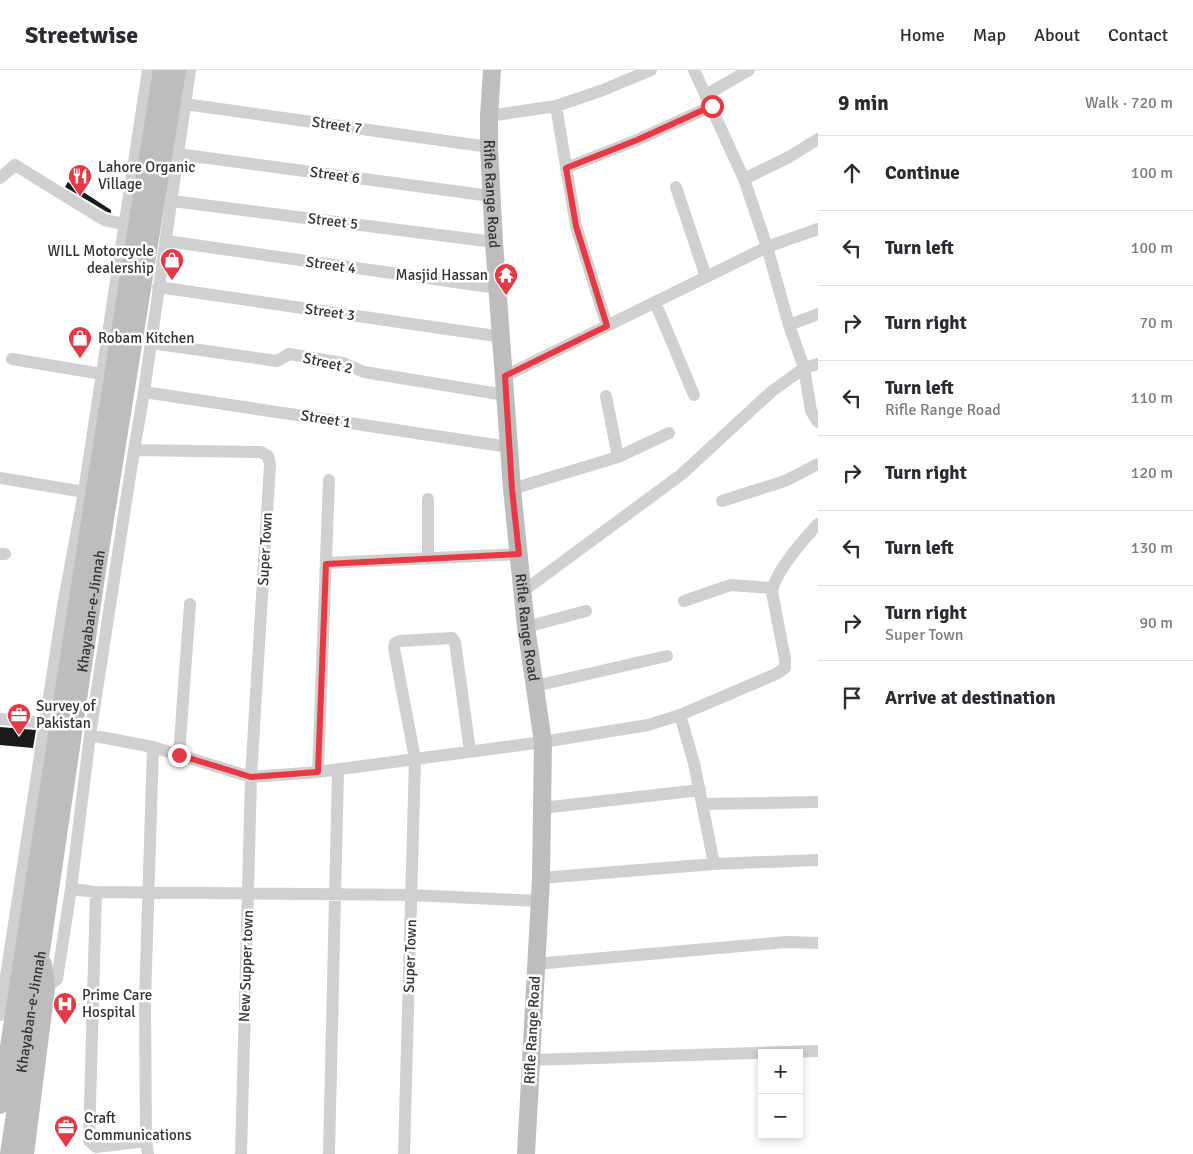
<!DOCTYPE html>
<meta charset="utf-8">
<style>
:root{--surface:#fff;--page:#f2f2f3;--text:#2b2b33;--muted:#7c7c81;--line:#e1e1e2}
body{margin:0;font-family:Signika,sans-serif;background:var(--page);color:var(--text)}
.controls{position:absolute;right:15px;bottom:15px;display:grid;overflow:hidden;border-radius:0px;box-shadow:0 2px 8px #0003}
.controls button{width:45px;height:45px;display:grid;place-items:center;padding:0;border:0;border-bottom:1px solid var(--line);background:var(--surface);color:var(--text);font:25px sans-serif}
.stop{position:absolute;width:15px;height:15px;margin:-11px;border:4px solid #e63946;border-radius:50%;background:#fff}
.stop.end{background:#e63946;border-color:#fff;box-shadow:0 1px 5px #0008}
.list{margin:0;padding:0;list-style:none}
h2{display:flex;justify-content:space-between;align-items:center;height:65px;margin:0;padding:0 20px;font-size:21px}
h2 small{font-size:16px;font-weight:400;color:var(--muted)}
.list li{display:grid;grid-template-columns:32px 1fr auto;gap:15px;align-items:center;box-sizing:border-box;height:75px;padding:0 20px;border-top:1px solid var(--line)}
.list b{display:block;font-size:19px;white-space:nowrap}
.list p{margin:0;font-size:16px;white-space:nowrap;color:var(--muted)}
.list em{font-size:16px;font-style:normal;color:var(--muted)}
.icon{flex:none;width:28px;height:28px;fill:none;stroke:currentColor;stroke-width:2;stroke-linecap:round;stroke-linejoin:round}
.map{position:relative;flex:none;width:818px;height:1084px;overflow:hidden}
header{display:flex;align-items:center;gap:30px;box-sizing:border-box;height:70px;padding:0 25px;background:var(--surface);border-bottom:1px solid var(--line)}
header strong{font-size:24px}
nav{display:flex;gap:28px;margin-inline-start:auto;font-size:18px}
main{display:flex}
aside{flex:1;background:var(--surface)}
.map>svg:first-child{display:block}
</style>
<header>
<strong>Streetwise</strong>
<nav><a>Home</a><a>Map</a><a>About</a><a>Contact</a></nav>
</header>
<main>
<div class="map">
<svg width="818" height="1084" viewBox="0 0 818 1084">
<rect width="100%" height="100%" fill="#fff"/>
<path fill="#1a1a1a" d="M68,112l43,28v3l-4,-1 -42,-25z
M0,657l36,3 -3,18 -33,-3z"/>
<g fill="none" stroke-linecap="round" stroke-linejoin="round">
<path stroke="#d0d0d0" stroke-width="12" d="M694,0l50,109 23,68 22,78 15,43 7,43 7,11
M706,25l43,-25
M185,34l304,43
M556,36l20,120 31,100
M489,46l67,-10 47,-16 48,-20
M178,84l313,42
M566,98l71,-28 75,-34
M0,108l15,-13 89,55 20,4
M744,109l45,-22 29,-18
M676,117l30,90
M172,131l322,41
M166,171l331,47
M158,217l344,50
M655,232l39,93
M789,255l29,-11
M151,273l126,18 12,-7 54,9 21,9 141,23
M12,289l90,15
M505,306l262,-129 51,-18
M144,322l365,55
M606,326l12,61
M134,380l127,2 7,4 2,8 -19,313 -10,377
M0,408l84,14
M512,419l106,-32 51,-24
M722,431l63,-20 33,-17
M0,484h5
M428,489v-60
M326,493l193,-9
M522,522l160,-118 89,-82 33,-24 14,-4
M684,531l47,-16 41,3
M526,557l60,-16
M535,616l132,-30
M680,645l14,48 20,101
M0,649l45,4
M90,665l63,12 98,30 67,-5 225,-30 105,-17 32,-10 96,-41 9,-6v-9l-13,-67c3,-20 32,-53 46,-68
M179,685l11,-151
M318,702l11,-292
M702,734l116,-2
M542,738l158,-18
M541,808l173,-14 104,-4
M71,819l25,3 315,3 127,6
M96,822l-7,249 7,6 50,-6
M535,894l251,-22 32,1
M46,918l11,-9 14,-90 19,-154 44,-285 10,-58 46,-322
M0,945l63,-409 21,-114 64,-422
M530,990l288,-9
M148,1084l-2,-13 -1,-141 8,-253
M329,1084l9,-384
M404,1084l11,-395 -21,-111 1,-5 5,-2 52,-3 3,4 15,109"/>
<g stroke="#bdbdbd" stroke-width="18">
<path id="s1" d="M492,0l-3,46v31l5,95 18,247 14,138 17,115 -2,136 -15,276"/>
<path d="M0,1035l95,-616 67,-419"/>
<path id="s2" d="M9,1084l24,-159 8,-44 57,-388 79,-493"/>
<path d="M25,1084l21,-166 -3,-24"/>
</g>
</g>
<g fill="none" stroke-linecap="round" stroke-linejoin="round">
<path stroke="#e63946" stroke-width="6" d="M179,685l72,22 67,-5 8,-208 193,-10 -7,-65 -7,-113 102,-50 -31,-100 -10,-58 71,-28 75,-34"/>
</g>
<defs>
<g id="restaurant-pin" transform="scale(1.25)"><path d="M0 17L-7.5 6A9.5 9.5 0 1 1 7.5 6Z" fill="#e63946" stroke="#fff"/><path d="M-5-6h1v4h1v-4h1v4h1v-4h1v5L-1.5 .5V6h-2V.5L-5-1ZM5-6V6H3V1.5H1.5Q1.5-4 5-6Z" fill="#fff"/></g>
<g id="shop-pin" transform="scale(1.25)"><path d="M0 17L-7.5 6A9.5 9.5 0 1 1 7.5 6Z" fill="#e63946" stroke="#fff"/><path d="M-5-2.5h2.3a2.7 3.5 0 0 1 5.4 0H5L5.5 6h-11ZM-1.5-2.5h3a1.5 2.3 0 0 0-3 0Z" fill="#fff"/></g>
<g id="temple-pin" transform="scale(1.25)"><path d="M0 17L-7.5 6A9.5 9.5 0 1 1 7.5 6Z" fill="#e63946" stroke="#fff"/><path d="M0-6L5-2H3V0L6.5 2.5H4V6H1.5V3h-3V6H-4V2.5H-6.5L-3 0V-2H-5Z" fill="#fff"/></g>
<g id="office-pin" transform="scale(1.25)"><path d="M0 17L-7.5 6A9.5 9.5 0 1 1 7.5 6Z" fill="#e63946" stroke="#fff"/><path d="M-6-3h4V-5.5h4V-3h4V5H-6ZM-1-4.5V-3h2v-1.5ZM-6 0V1H6V0Z" fill="#fff"/></g>
<g id="hospital-pin" transform="scale(1.25)"><path d="M0 17L-7.5 6A9.5 9.5 0 1 1 7.5 6Z" fill="#e63946" stroke="#fff"/><path d="M-5-5h3v3.5h4V-5h3V5h-3V1.5h-4V5h-3Z" fill="#fff"/></g>
</defs>
<g fill-rule="evenodd">
<use href="#restaurant-pin" x="80" y="106"/>
<use href="#shop-pin" x="172" y="190"/>
<use href="#temple-pin" x="506" y="205"/>
<use href="#shop-pin" x="80" y="268"/>
<use href="#office-pin" x="19" y="645"/>
<use href="#hospital-pin" x="65" y="934"/>
<use href="#office-pin" x="66" y="1057"/>
</g>
<g text-anchor="middle" dominant-baseline="central" stroke-width="5" stroke-linejoin="round" paint-order="stroke">
<g font-size="15" fill="#333" stroke="#fff">
<text transform="translate(337 55) rotate(8)">Street 7</text>
<text transform="translate(335 105) rotate(8)">Street 6</text>
<text stroke="none"><textPath href="#s1" startOffset="124">Rifle Range Road</textPath></text>
<text transform="translate(333 151) rotate(7)">Street 5</text>
<text transform="translate(331 195) rotate(8)">Street 4</text>
<text transform="translate(330 242) rotate(8)">Street 3</text>
<text transform="translate(328 293) rotate(13)">Street 2</text>
<text transform="translate(326 349) rotate(9)">Street 1</text>
<text transform="translate(265 479) rotate(-87)">Super Town</text>
<text stroke="none"><textPath href="#s2" startOffset="549">Khayaban-e-Jinnah</textPath></text>
<text stroke="none"><textPath href="#s1" startOffset="559">Rifle Range Road</textPath></text>
<text transform="translate(410 886) rotate(-88)">Super Town</text>
<text transform="translate(246 896) rotate(-88)">New Supper town</text>
<text stroke="none"><textPath href="#s2" startOffset="144">Khayaban-e-Jinnah</textPath></text>
<text transform="translate(532 960) rotate(-87)">Rifle Range Road</text>
</g>
<g font-size="15" fill="#333" stroke="#fff" text-anchor="start">
<text x="98" y="97">Lahore Organic<tspan x="98" dy="17">Village</tspan></text>
<text x="154" y="181" text-anchor="end">WILL Motorcycle<tspan x="154" dy="17">dealership</tspan></text>
<text x="488" y="205" text-anchor="end">Masjid Hassan</text>
<text x="98" y="268">Robam Kitchen</text>
<text x="36" y="636">Survey of<tspan x="36" dy="17">Pakistan</tspan></text>
<text x="82" y="925">Prime Care<tspan x="82" dy="17">Hospital</tspan></text>
<text x="84" y="1048">Craft<tspan x="84" dy="17">Communications</tspan></text>
</g>
</g>
</svg>
<div class="controls">
<button>+</button>
<button>−</button>
</div>
<div class="stop" style="left:712px;top:36px"></div>
<div class="stop end" style="left:179px;top:685px"></div>
</div>
<aside>
<h2>9 min<small>Walk · 720 m</small></h2>
<ul class="list">
<li><svg class="icon" aria-label="ahead" viewBox="0 0 24 24"><path d="M12 20V5M6 11l6-6 6 6"/></svg><div><b>Continue</b></div><em>100 m</em></li>
<li><svg class="icon" aria-label="left" viewBox="0 0 24 24"><path d="M17 20v-9H6M10 6l-5 5 5 5"/></svg><div><b>Turn left</b></div><em>100 m</em></li>
<li><svg class="icon" aria-label="right" viewBox="0 0 24 24"><path d="M7 20v-9h11M14 6l5 5-5 5"/></svg><div><b>Turn right</b></div><em>70 m</em></li>
<li><svg class="icon" aria-label="left" viewBox="0 0 24 24"><path d="M17 20v-9H6M10 6l-5 5 5 5"/></svg><div><b>Turn left</b><p>Rifle Range Road</p></div><em>110 m</em></li>
<li><svg class="icon" aria-label="right" viewBox="0 0 24 24"><path d="M7 20v-9h11M14 6l5 5-5 5"/></svg><div><b>Turn right</b></div><em>120 m</em></li>
<li><svg class="icon" aria-label="left" viewBox="0 0 24 24"><path d="M17 20v-9H6M10 6l-5 5 5 5"/></svg><div><b>Turn left</b></div><em>130 m</em></li>
<li><svg class="icon" aria-label="right" viewBox="0 0 24 24"><path d="M7 20v-9h11M14 6l5 5-5 5"/></svg><div><b>Turn right</b><p>Super Town</p></div><em>90 m</em></li>
<li><svg class="icon" aria-label="arrive" viewBox="0 0 24 24"><path d="M6 21V4h12l-3 4 3 4H6"/></svg><div><b>Arrive at destination</b></div></li>
</ul>
</aside>
</main>
